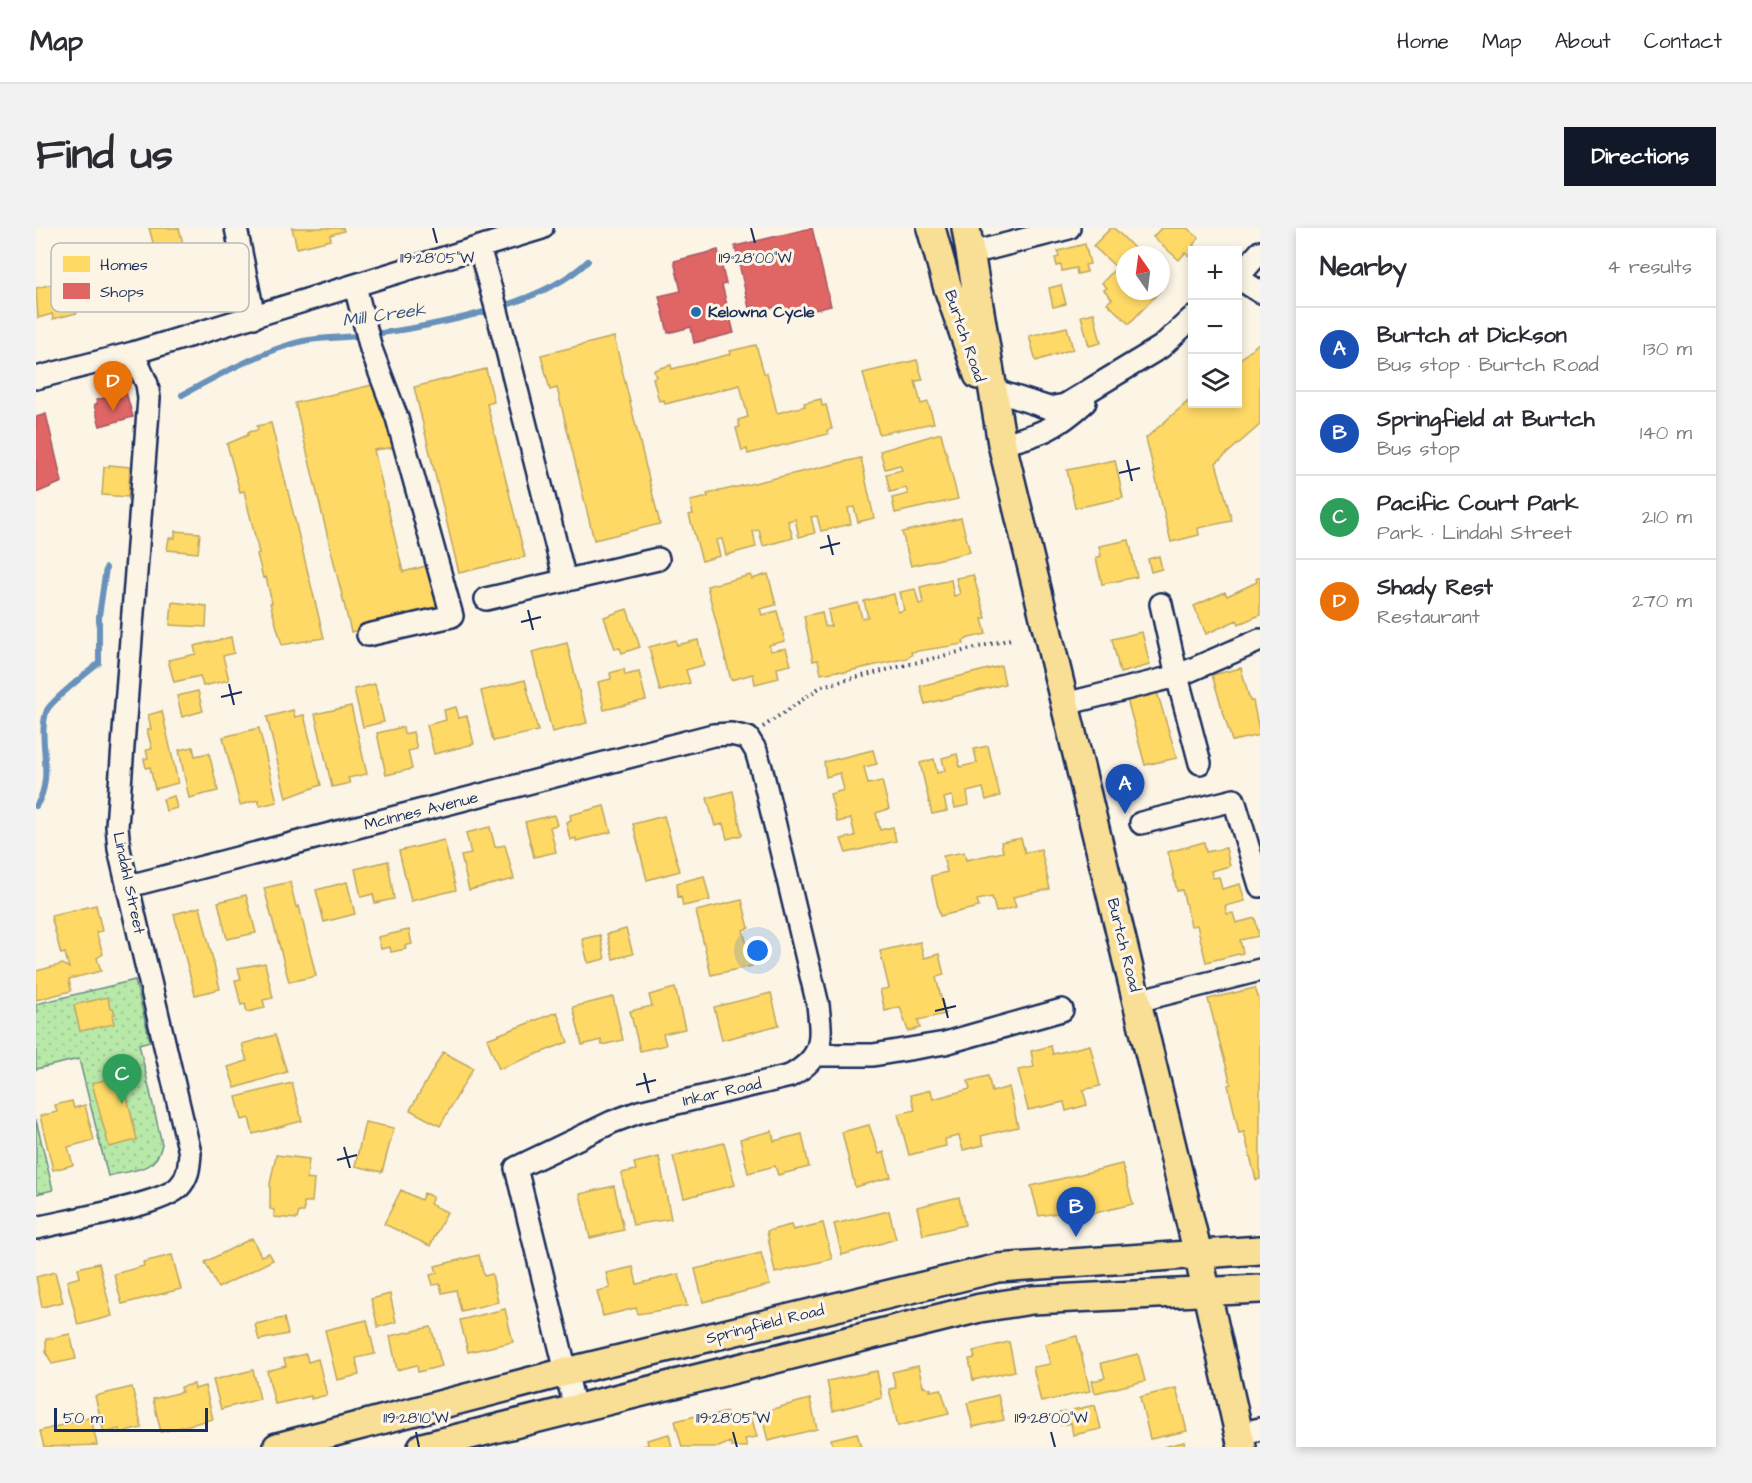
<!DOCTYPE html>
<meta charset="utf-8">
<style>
:root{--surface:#fff;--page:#f2f2f3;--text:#2b2b33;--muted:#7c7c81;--line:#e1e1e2;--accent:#111827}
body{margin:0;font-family:"Architects Daughter",sans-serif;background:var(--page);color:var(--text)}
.controls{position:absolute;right:18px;top:18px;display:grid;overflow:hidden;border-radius:0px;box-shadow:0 3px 9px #0003}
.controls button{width:54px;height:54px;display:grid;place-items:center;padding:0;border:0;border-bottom:2px solid var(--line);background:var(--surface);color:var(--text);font:30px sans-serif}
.compass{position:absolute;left:1080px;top:18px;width:54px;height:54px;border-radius:50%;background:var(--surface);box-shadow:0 3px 9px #0003;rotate:346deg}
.scale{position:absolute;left:18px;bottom:15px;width:154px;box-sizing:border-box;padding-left:6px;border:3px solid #1b2f5e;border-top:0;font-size:16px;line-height:21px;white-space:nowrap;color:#1b2f5e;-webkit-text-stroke:4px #fcf5e5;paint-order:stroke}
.you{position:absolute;left:722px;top:723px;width:21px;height:21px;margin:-15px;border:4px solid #fff;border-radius:50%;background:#1a73e8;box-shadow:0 0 0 9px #1a73e833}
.badge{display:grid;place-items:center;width:39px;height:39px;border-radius:50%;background:var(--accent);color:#fff;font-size:20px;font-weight:700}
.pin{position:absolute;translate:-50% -50px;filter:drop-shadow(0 2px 3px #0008)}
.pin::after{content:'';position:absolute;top:32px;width:21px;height:18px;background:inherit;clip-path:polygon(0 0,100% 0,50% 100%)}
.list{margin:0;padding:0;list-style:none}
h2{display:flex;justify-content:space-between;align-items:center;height:78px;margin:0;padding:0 24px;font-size:26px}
h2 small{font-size:20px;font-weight:400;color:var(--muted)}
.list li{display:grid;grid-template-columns:39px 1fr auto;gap:18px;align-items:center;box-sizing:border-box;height:84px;padding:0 24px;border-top:2px solid var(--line)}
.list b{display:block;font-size:22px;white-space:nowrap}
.list p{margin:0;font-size:20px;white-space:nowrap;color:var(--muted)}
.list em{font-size:20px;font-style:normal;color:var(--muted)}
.icon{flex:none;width:33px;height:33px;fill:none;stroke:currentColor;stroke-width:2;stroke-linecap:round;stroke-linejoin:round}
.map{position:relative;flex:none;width:1224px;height:1219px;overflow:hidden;border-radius:0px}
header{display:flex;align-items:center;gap:36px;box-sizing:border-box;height:84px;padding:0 30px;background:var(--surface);border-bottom:2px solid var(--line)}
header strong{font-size:28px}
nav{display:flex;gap:33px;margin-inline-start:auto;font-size:21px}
.intro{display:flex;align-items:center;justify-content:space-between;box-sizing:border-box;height:144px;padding:0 36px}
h1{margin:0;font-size:42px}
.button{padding:15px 27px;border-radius:0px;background:var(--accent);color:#fff;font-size:21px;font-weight:700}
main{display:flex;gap:36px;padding:0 36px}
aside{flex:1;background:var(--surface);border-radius:0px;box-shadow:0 3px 9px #0003}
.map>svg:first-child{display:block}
</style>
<header>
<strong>Map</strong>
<nav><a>Home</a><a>Map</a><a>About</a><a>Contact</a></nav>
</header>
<div class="intro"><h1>Find us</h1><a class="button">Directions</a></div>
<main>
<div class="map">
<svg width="1224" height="1219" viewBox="0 0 1224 1219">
<defs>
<pattern id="grass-dots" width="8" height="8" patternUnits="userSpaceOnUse" patternTransform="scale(1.5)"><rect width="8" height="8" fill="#b8e9a9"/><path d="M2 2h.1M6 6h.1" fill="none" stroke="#9ec894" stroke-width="1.8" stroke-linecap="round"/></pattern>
</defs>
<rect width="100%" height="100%" fill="#fcf5e5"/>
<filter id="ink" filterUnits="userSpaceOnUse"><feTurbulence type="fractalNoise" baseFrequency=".0167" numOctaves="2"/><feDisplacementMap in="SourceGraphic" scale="12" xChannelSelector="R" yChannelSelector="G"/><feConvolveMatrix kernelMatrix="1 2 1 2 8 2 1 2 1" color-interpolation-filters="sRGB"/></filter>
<g filter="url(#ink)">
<path fill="url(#grass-dots)" stroke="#6a8c84" stroke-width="1.5" d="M99,752l15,61 -11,3 23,100c-5,28 -30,26 -54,32l-29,-117 -43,10v-65z
M0,892l17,70 -17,4z"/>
<path fill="#ffd966" stroke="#bba664" stroke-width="1.5" d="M113,0h30l13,51 -25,6 -9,-39h-4z
M256,0h51l1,3 -14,4 1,5 -34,8z
M1075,0h3l21,21 -6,6h-4v5l-8,8 -24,-22z
M1125,0h26l12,10 -6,7 4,3 -7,9 -5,-4 -6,7 -26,-23z
M1049,16l5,20 -5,1 2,7 -10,2 -1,-6 -14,3 -1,-6 -4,1 -2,-8 4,-1 -1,-6z
M1079,41l7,7 3,-3v18h35l-31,33 -22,-21 5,-4 -8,-9 3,-2 -5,-5z
M34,52l7,33 -24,6 -1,-5 -14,4 -2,-30z
M1025,57l5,19 -13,3 -4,-19z
M1058,85l7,30 -12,3 -8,-30z
M1031,99l6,22 -37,12 -7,-25z
M578,109l46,187 -66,16 -37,-152 -7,2 -9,-35z
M1224,114v83l-44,38 16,58 -34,7 1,7 -28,7 -25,-104 46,-40v6h46v-43z
M720,117l8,28h3l10,40 28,-7 -1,-3 17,-4 1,7 4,-1 6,24 -5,1 1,4 -80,20 -1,-5 -5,2 -6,-23 4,-1 -2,-7 10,-3 -8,-32 -75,19 -1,-4 -5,1 -6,-23 3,-1 -2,-7 17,-5 1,4 59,-15 -1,-3z
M881,132l6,20 -8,1 6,23 7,-2 6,21 -55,11 -16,-61z
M450,141l8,33 -7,2 38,153 -66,16 -45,-186z
M345,155l16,64 -23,3 29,122 23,-6 13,45 -88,21 -56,-229z
M235,195l53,215 -42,7 -12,-42h2l-6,-26 -3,1 -6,-24 2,-1 -15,-62 -4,1 -13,-48 21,-9v-3l10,-2 -1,-4z
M905,205l17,66 -63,14 -3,-15 16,-4 -2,-6 -16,4 -4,-18 16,-4 -2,-5 -15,4 -5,-18z
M825,230l13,60 -16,4 -4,-15 -6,1 3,16 -30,7 -4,-15 -6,1 4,16 -16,4 -4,-18 -7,2 5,17 -30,8 -4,-16 -6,1 3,16 -30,8 -4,-16 -6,1 4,16 -18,5 -13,-46 4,-1 -3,-13 18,-4 -1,-3z
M1079,232l8,38 -48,10 -8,-38z
M73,237l21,2 -2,30 -26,-2 2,-28h5z
M925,290l9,34 -59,14 -9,-34z
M139,303l25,2 -2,20 -31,-3 2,-12h6z
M1093,312l8,37 -35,7 -6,-26 5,-2 -2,-10z
M1123,328l3,13 -11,3 -3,-13z
M732,346l8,31 -16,4 2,6 15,-4 8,30 -16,4 2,6 15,-3 5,17 -14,3 2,10 -24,6 -2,-10 -22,6 -24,-94 44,-11 1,4z
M937,347l13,43 -4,1 4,15 -17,4 -6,3 1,3 -53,8 1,3 -5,3 -62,14 -7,-1 -17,3 -3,-14 -5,1 -9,-45 18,-4 3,15 6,-1 -3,-16 30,-7 4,15 6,-1 -4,-16 30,-7 4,18 6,-2 -4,-18 15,-3 4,15 4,-1 -3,-16 31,-7 3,16 6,-2 -4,-16z
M1224,349v38l-21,9 -2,-4 -31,14 -12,-28 31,-14 2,4 30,-14 -1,-3z
M136,374l35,4 -1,21 -36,-2z
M591,381l13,38 -18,6 -2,-5 -5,1 -11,-32z
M1106,404l8,33 -30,8 -8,-34z
M195,409l3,16 -11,3 6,24 -26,6 -3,-10 -26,6 -6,-22 28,-6 -2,-8z
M640,412l1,5 21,-5 6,25 -18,5 4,13 -30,8 -11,-44z
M531,415l20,80 -35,9 -20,-80z
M965,438l4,18 -80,20 -5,-18z
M1205,440l9,33h3l7,34 -28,6 -20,-66z
M588,441l1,6 14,-3 7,28 -42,10 -6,-28 13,-3 -1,-6z
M489,452l13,51 -45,10 -12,-50z
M339,456l9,38 -21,5 -9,-38z
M162,463l5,20 -21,6 -5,-21z
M1121,464l20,66 -32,7 -18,-66z
M315,478l16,68 -19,4 2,5 -18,4 -17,-73z
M420,479l3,11 8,-2 7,28 -40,10 -7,-29 19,-5 -2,-10z
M257,482l2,7 9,-2 17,70 -35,13 -19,-81z
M126,483l16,72 -23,6 -5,-22 -4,1 -2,-9 4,-1 -2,-8 6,-1 -5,-19 4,-1 -3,-14z
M367,499l1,7 9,-2 4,17 -9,2 4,18 -26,6 -9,-42z
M223,500l18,74 -17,4 -2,-6 -18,5 -17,-68z
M952,518l12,50 -14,4 -3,-12 -16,4 2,13 -14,3 -3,-12 -8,2 3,13 -15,3 -12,-51 14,-4 3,14 8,-2 -3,-13 15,-4 3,13 17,-4 -3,-14z
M157,519l2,9 14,-3 9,38 -29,7 -10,-48z
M837,522l4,14 -13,3 4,17 14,-3 7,28 -13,4 4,17 13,-3 3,14 -50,12 -5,-14 14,-3 -4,-17 -14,3 -7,-28 14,-4 -4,-17 -14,4 -2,-15z
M697,563l9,44 -15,4 -4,-15 -8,2 -8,-28z
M138,568l3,12 -11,3 -3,-12z
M568,578l7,26 -35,9v-3l-6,2 -4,-18 5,-2 -1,-5z
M518,587l3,10 -7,2 6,25 -22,5 -9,-35z
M628,588l16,55 -33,9 -14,-56z
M454,599l5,20 10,-2 9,34 -45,11 -8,-34 10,-2 -5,-21z
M985,610l4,15 16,-4 9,40 -37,8 3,10 -20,5 -4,-15 -15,3 2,7 -39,9 -9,-40 16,-4 -4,-16 21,-4 2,8 37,-8 -2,-10z
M408,612l12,50 -45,11 -12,-50z
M1168,614l2,10 20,-4 4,18 -19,5 2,7 6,-1 3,12 18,-5 5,17 -20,5 2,8 6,-1 3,10 19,-5 4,18 -19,4 3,13 -37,9 -9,-37 -6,1 -9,-36 -5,1 -9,-39z
M352,633l6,38 -19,4 -2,-9 -12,3 -6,-28z
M668,648l6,24 -27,6 -2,-10 -3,1 -1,-14z
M254,654l6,25 3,-1 17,70 -27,6 -25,-94z
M311,654l8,32 -31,8 -8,-32z
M210,667l10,38 -29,6 -9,-37z
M706,672l7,28 -6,2 9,36 -41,9 -15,-64z
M60,677l6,26 -6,1 7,22 -6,4 4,13 -32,8 2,12 -35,9v-29l27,-7 6,4 -4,-15 -4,1 -10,-38z
M164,679l20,82 -25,6 -21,-81z
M590,701l7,25 -20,5 -6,-25z
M373,702l3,14 -7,2 1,3 -15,3 -1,-5 -9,2 -3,-12z
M564,707l5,24 -17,4 -6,-24z
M884,714l4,16 15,-4 5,21 -8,2 9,37 -27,6 2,8 -12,3 -8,-24 -15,4 -5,-21 9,-2 -9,-37z
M229,735l8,35 -10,2 2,8 -18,4 -2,-8 -4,1 -6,-25 6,-1 -3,-11z
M639,760l10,41 -22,5 3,11 -26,6 -10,-40 22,-5 -3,-11z
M1219,760l5,14v177l-4,1 -12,-48 -5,1 -11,-48 3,-1 -23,-85z
M735,765l8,32 -57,15 -8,-33z
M72,769l2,12 3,-1 2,6 -3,1 2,9 -34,7 -6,-26z
M577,769l10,43 -21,5 -1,-5 -19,5 -9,-38z
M521,784l11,30 -69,27 -12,-30z
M239,807l12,37 -52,16 -7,-21 19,-6 -5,-17z
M1054,817l10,41 -17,4 4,15 -21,6 -2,-9 -36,8 -10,-40 16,-3 -3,-16 20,-5 2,8z
M407,824l30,16 -33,58 -30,-16z
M952,848l4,16 17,-5 9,40 -37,9 3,9 -21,5 -4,-14 -14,3 1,7 -37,9 -11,-41 17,-4 -4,-15 20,-5 2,9 37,-10 -2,-8z
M77,850l2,8 9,-3 13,57 -28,7 -17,-64z
M256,855l10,38 -49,13 -4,-16 -7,2 -6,-23z
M36,873l2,7 11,-3 9,35 -26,7 5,18 -20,5 -13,-54 17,-4 -2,-7z
M329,894l29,6 -12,44 -27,-6z
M833,897l10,29 5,-2 7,25 -36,10 -13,-55z
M736,903l2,10 28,-7 7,33 -31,8 -3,-9 -27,7 -8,-34z
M688,915l11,42 -51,13 -11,-42z
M240,927l33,4 -2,20 7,1 -2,22h-8v10h-5l-2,7 -23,-2v-7l-4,-1v-25z
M623,929l12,62 -38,6 -12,-52 15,-3 -2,-7z
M1086,936l11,40 -47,11 -2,-6 -45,7 -8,-30z
M578,958l10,44 -34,8 -10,-44z
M365,962l20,10 3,-7 9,4 -3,7 17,8 -17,34 -46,-22z
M923,969l6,28 -42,10 -6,-28z
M853,983l7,28 -54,16 -8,-31z
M787,995l9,36 -57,14 -8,-42 24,-6 2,5z
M216,1010l9,18 8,-3 4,7 -55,28 -13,-26z
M725,1025l9,32 -67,17 -8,-33z
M136,1027l9,34 -59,15 -8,-30 30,-8 -1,-4z
M443,1027l5,21 8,-2 6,28 -37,9 -5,-21 -14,3 -2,-9 -7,1 -3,-10 7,-2 -2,-7z
M63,1035l13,53 -34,9 -11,-44 13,-4 -2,-9z
M597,1039l4,17 42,-10 8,32 -49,8 -2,-6 -33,8 -6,-25 13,-3 -4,-15z
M19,1044l8,30 -21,5 -6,-30z
M354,1066l6,28 -18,5 -7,-28z
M469,1081l8,33 -45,10 -8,-32z
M248,1090l4,16 -29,6 -4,-16z
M331,1092l8,34 -19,4 3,17 -22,5 -12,-50z
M395,1099l11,39 -24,6 -1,-7 -20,5 -7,-34z
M34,1106l6,25 -24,5 -6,-12v-13z
M1041,1108l13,55 -49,11 -8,-35 17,-3 -5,-20z
M973,1114l6,29 -42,9 -4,-21 6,-1 -2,-7z
M270,1126l2,8 10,-3 9,36 -16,4v-3l-36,8 -8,-33 19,-5 -2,-7z
M1102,1126l7,27 -50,12 -3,-12 13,-3 -4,-15z
M882,1138l5,20 8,3 -1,2 11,-2 8,25 -51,12 -9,-37 7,-1 -4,-16z
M217,1142l7,29 -39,10 -8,-29z
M841,1143l5,27 -49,13 -6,-30z
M158,1156l1,5 10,-3 8,33 -52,13 -8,-33 29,-7 -1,-5z
M96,1159l10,41 -22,5 -1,-4 -15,4 -9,-37z
M1140,1160l11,43 -37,8 -10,-42z
M962,1167l6,25 -31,7 -6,-24z
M774,1171l7,30 -49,12 -7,-29z
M1059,1177l6,24 -28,6 -2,-12 -10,2 -2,-12z
M691,1184l2,6 21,-6 7,25 -12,2 2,8h-15l-2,-5 -11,5h-37l-7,-26 25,-6 1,4z
M55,1189l6,28 -53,2 -4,-16z
M821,1205l4,14h-28l-2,-8z
M633,1206l3,13h-35l11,-2 -1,-5z
M1148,1214l1,5h-22z"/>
<path fill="#e06666" stroke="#a55664" stroke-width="1.5" d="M776,0l19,78 -45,11 -3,-12 -27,7 -1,-6 -6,2 -14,-62z
M682,22l8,34 -4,1 12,48 -40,10 -3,-16 -23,6 -9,-37 22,-5 -7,-30z
M90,164l7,25 -33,9 -6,-21 3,-1 -1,-4z
M10,186l16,68 -26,11v-76z"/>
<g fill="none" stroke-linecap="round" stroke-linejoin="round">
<path stroke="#6791bb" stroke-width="6" d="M146,167c35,-19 82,-45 121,-54 20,-4 42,-3 63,-6 65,-8 176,-29 222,-74
M0,578c20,-29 0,-68 11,-96 8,-13 39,-36 52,-47v-47l7,-48"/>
<g stroke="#1b2f5e" stroke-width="26">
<path id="minor" d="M200,0l18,89
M443,19l17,60 69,273
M936,25l97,-25
M1202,49l22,-25
M1202,50l22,14
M319,58l16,63 26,69 55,198 -84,19
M0,150l97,-25 409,-125
M957,162l56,18 16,-3 96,-58 31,-29
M966,216c40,-10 53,-15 83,-42
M450,371l172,-40
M1125,376l16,72 83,-36
M1029,476l112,-28 23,87
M1105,595l93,-23 26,86
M93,658l584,-151 18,-1 17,4 8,13 6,20 56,234c4,36 6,52 -28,71l-151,36 -27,10 -96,46 59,240
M1101,773l123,-31
M781,827h56l72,-12 117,-33
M0,1000c29,-7 126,-23 143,-41 10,-10 10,-22 11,-34l-71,-304 -2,-23 32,-428 -2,-14 -14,-31
M1203,1206l21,-5"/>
</g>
<g stroke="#1b2f5e" stroke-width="32">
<path id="major" d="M895,0l16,57 31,90
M930,0l36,216 196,810 44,193
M241,1219l289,-75 432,-104 262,-18
M386,1219l558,-139 52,-8 228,-11"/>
</g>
<path stroke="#1b2f5e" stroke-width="4" stroke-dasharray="1.5 4.5" stroke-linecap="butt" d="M727,499l59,-41 189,-47"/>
<use href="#minor" stroke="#fcf5e5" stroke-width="21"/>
<use href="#major" stroke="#f9df96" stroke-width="27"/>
</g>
</g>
<path fill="none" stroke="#1b2f5e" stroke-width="2" d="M397,0l4,15M715,0l4,15M1091,232l5,21M1083,245l21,-5M792,307l5,20M784,320l20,-5M492,382l5,20M485,394l20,-5M193,456l5,21M185,469l21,-5M907,770l5,20M899,783l21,-5M608,845l5,20M600,857l20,-5M308,919l6,21M301,932l20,-5M380,1204l3,15M697,1204l4,15M1015,1204l4,15"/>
<circle fill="#1f6fb2" stroke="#fcf5e5" stroke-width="2" cx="660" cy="84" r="6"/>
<g text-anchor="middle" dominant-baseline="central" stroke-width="6" stroke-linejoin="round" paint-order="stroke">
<g font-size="16" font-weight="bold" fill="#1b2f5e" stroke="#fcf5e5" text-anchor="start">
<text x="672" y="84">Kelowna Cycle</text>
</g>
<g font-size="16" fill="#1b2f5e" stroke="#fcf5e5">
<text transform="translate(929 108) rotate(71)">Burtch Road</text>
<text transform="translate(385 583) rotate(-14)">McInnes Avenue</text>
<text transform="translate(93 655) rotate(78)">Lindahl Street</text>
<text transform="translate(1088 717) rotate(76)">Burtch Road</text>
<text transform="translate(686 864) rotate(-13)">Inkar Road</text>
<text transform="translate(729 1096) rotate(-14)">Springfield Road</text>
</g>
<g font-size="18" font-style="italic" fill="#3a5885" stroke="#fcf5e5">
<text transform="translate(348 87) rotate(-8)">Mill Creek</text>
</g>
</g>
<rect x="15" y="15" width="198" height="69" rx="9" fill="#fcf5e5" stroke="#b8babc" stroke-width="1.5"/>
<rect x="27" y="28" width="27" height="16" fill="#ffd966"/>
<rect x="27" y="55" width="27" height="16" fill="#e06666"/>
<g font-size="16" fill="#1b2f5e">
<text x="64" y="42">Homes</text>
<text x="64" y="69">Shops</text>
</g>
<g font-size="15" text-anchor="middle" fill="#1b2f5e" stroke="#fcf5e5" stroke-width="6" stroke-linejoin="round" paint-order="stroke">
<text x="401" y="35">119°28'05"W</text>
<text x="719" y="35">119°28'00"W</text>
<text x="380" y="1195">119°28'10"W</text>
<text x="697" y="1195">119°28'05"W</text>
<text x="1015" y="1195">119°28'00"W</text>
</g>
</svg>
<div class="controls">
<button>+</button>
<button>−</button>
<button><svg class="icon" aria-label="layers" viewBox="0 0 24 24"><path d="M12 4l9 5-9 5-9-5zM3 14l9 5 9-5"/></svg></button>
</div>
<svg class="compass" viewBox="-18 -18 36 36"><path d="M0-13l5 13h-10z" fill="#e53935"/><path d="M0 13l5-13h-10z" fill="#7c7c81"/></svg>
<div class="scale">50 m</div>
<div class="you"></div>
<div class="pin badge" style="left:1089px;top:586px;background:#1a4fb4">A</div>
<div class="pin badge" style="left:1040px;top:1009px;background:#1a4fb4">B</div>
<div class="pin badge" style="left:86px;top:876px;background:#2e9e5b">C</div>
<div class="pin badge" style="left:77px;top:183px;background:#e8710a">D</div>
</div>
<aside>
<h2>Nearby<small>4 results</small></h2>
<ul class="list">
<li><span class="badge" style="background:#1a4fb4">A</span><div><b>Burtch at Dickson</b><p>Bus stop · Burtch Road</p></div><em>130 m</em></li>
<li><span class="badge" style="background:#1a4fb4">B</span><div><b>Springfield at Burtch</b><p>Bus stop</p></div><em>140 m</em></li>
<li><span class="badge" style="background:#2e9e5b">C</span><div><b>Pacific Court Park</b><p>Park · Lindahl Street</p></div><em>210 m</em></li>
<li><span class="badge" style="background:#e8710a">D</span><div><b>Shady Rest</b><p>Restaurant</p></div><em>270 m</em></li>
</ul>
</aside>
</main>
